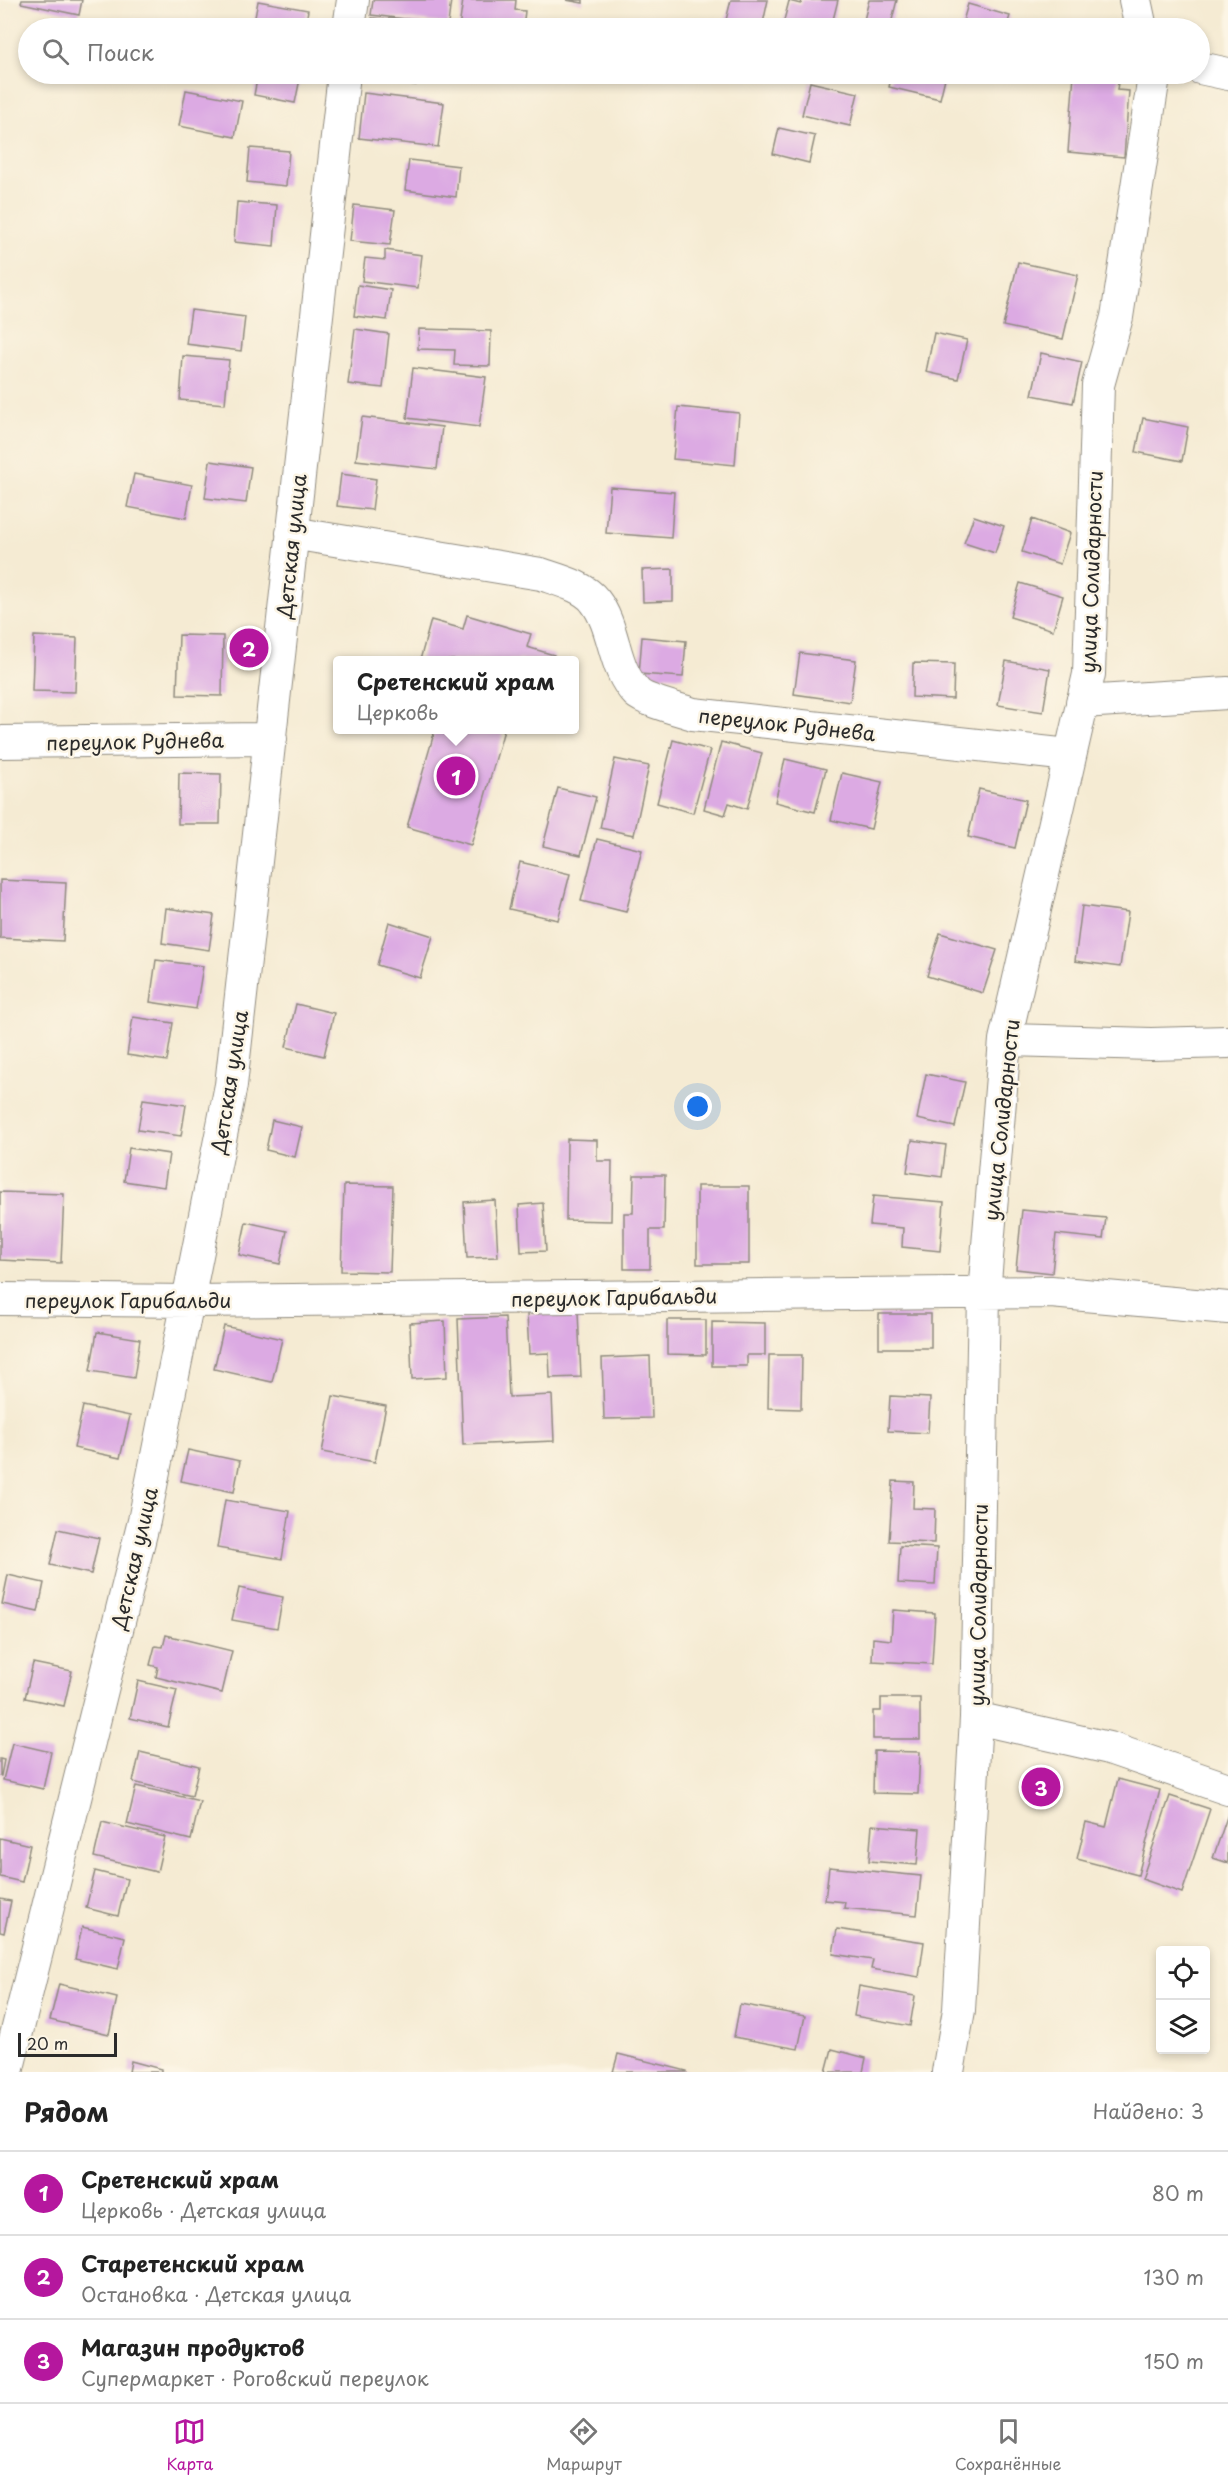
<!DOCTYPE html>
<html lang="ru">
<meta charset="utf-8">
<style>
:root{--surface:#fff;--page:#f6f6f6;--text:#222;--muted:#767676;--line:#e0e0e0;--accent:#b5179e}
body{margin:0;font-family:"Playpen Sans",sans-serif;background:var(--page);color:var(--text)}
.controls{position:absolute;right:18px;bottom:18px;display:grid;overflow:hidden;border-radius:6px;box-shadow:0 3px 9px #0003}
.controls button{width:54px;height:54px;display:grid;place-items:center;padding:0;border:0;border-bottom:2px solid var(--line);background:var(--surface);color:var(--text);font:30px sans-serif}
.scale{position:absolute;left:18px;bottom:15px;width:99px;box-sizing:border-box;padding-left:6px;border:3px solid #2b2b2b;border-top:0;font-size:16px;line-height:21px;white-space:nowrap;color:#2b2b2b;-webkit-text-stroke:4px #fcf5e5;paint-order:stroke}
.you{position:absolute;left:698px;top:1107px;width:21px;height:21px;margin:-15px;border:4px solid #fff;border-radius:50%;background:#1a73e8;box-shadow:0 0 0 9px #1a73e833}
.badge{display:grid;place-items:center;width:39px;height:39px;border-radius:50%;background:var(--accent);color:#fff;font-size:20px;font-weight:700}
.pin{position:absolute;translate:-50% -50%;border:3px solid #fff;box-shadow:0 2px 6px #0006}
.popup{position:absolute;left:333px;top:656px;width:246px;height:78px;box-sizing:border-box;display:grid;place-content:center;border-radius:6px;background:var(--surface);filter:drop-shadow(0 2px 4px #0005);font-size:20px;white-space:nowrap;color:var(--muted)}
.popup b{font-size:22px;color:var(--text)}
.popup::after{content:'';position:absolute;left:50%;top:100%;margin-left:-12px;border:12px solid transparent;border-top-color:var(--surface)}
.list{margin:0;padding:0;list-style:none}
h2{display:flex;justify-content:space-between;align-items:center;height:78px;margin:0;padding:0 24px;font-size:26px}
h2 small{font-size:20px;font-weight:400;color:var(--muted)}
.list li{display:grid;grid-template-columns:39px 1fr auto;gap:18px;align-items:center;box-sizing:border-box;height:84px;padding:0 24px;border-top:2px solid var(--line)}
.list b{display:block;font-size:22px;white-space:nowrap}
.list p{margin:0;font-size:20px;white-space:nowrap;color:var(--muted)}
.list em{font-size:20px;font-style:normal;color:var(--muted)}
.icon{flex:none;width:33px;height:33px;fill:none;stroke:currentColor;stroke-width:2;stroke-linecap:round;stroke-linejoin:round}
.map{position:relative;flex:none;width:1228px;height:2072px;overflow:hidden}
.search{position:absolute;background:var(--surface);box-shadow:0 3px 9px #0003;left:18px;right:18px;top:18px;height:66px;display:flex;align-items:center;gap:15px;box-sizing:border-box;padding:0 21px;border-radius:33px;color:var(--muted);font-size:22px}
.sheet{height:330px;background:var(--surface)}
nav{display:flex;justify-content:space-around;align-items:center;box-sizing:border-box;height:84px;border-top:2px solid var(--line);background:var(--surface);font-size:16px;color:var(--muted)}
nav a{display:grid;justify-items:center;gap:3px}
nav .on{color:var(--accent)}
.map>svg:first-child{display:block}
</style>
<div class="map">
<svg width="1228" height="2072" viewBox="0 0 1228 2072">
<rect width="100%" height="100%" fill="#fcf5e5"/>
<filter id="ink" filterUnits="userSpaceOnUse"><feTurbulence type="fractalNoise" baseFrequency=".0167" numOctaves="2"/><feDisplacementMap in="SourceGraphic" scale="12" xChannelSelector="R" yChannelSelector="G"/><feConvolveMatrix kernelMatrix="1 2 1 2 8 2 1 2 1" color-interpolation-filters="sRGB"/></filter>
<filter id="wash" filterUnits="userSpaceOnUse"><feTurbulence type="fractalNoise" baseFrequency=".008" numOctaves="4" result="noise"/><feDisplacementMap in="SourceGraphic" scale="24" xChannelSelector="R" yChannelSelector="G"/><feGaussianBlur stdDeviation="1.35" result="paint"/><feColorMatrix in="noise" values="0 0 0 0 0 0 0 0 0 0 0 0 0 0 0 0 0 1.4 0 .05"/><feComposite in="paint" operator="in"/></filter>
<g filter="url(#wash)">
<rect width="100%" height="100%" fill="#f5ebd3"/>
<g id="blocks">
<path fill="#dcaae3" d="M22,0h60l-3,15 -58,-12z
M373,0h78l-3,24 -77,-9z
M463,0h53l-1,10 10,1 -2,17h-64z
M566,0h17v3z
M731,0h37l-6,28h-38z
M802,0h36l-7,28h-49l7,-27 12,3z
M869,0h28l-7,28h-28z
M258,1l50,9 -3,18h-52z
M968,4l42,12 -4,12h-45z
M372,18l51,6v4h-52z
M258,74h43l-6,29 -41,-8z
M366,74h51l-1,11 -51,-6z
M892,74h54l-6,25 -51,-12z
M1074,74h45l-2,16 12,1 -5,66 -56,-5z
M810,82l48,11 -8,33 -48,-11z
M186,90l56,11 -7,36 -56,-11z
M364,93l80,10 -6,44 -79,-9z
M779,128l36,8 -6,27 -36,-9z
M250,148l39,3 -3,35 -39,-4z
M409,160l50,6 -3,31 -51,-7z
M237,202l40,3 -3,41 -40,-4z
M354,205l41,5 -5,35 -40,-4z
M385,250l37,5 -4,33 -56,-7 3,-23 20,2z
M1018,262l60,13 -15,64 -60,-13z
M358,285l33,5 -4,30 -33,-4z
M191,310l54,7 -4,34 -55,-7z
M355,329l34,5 -6,54 -35,-4z
M419,329l72,2 -1,35 -36,-1 1,-15 -37,-1z
M934,333l33,7 -9,39 -32,-7z
M1041,353l41,9 -9,41 -41,-8z
M183,356l46,4 -4,44 -45,-4z
M413,368l73,9 -7,50 -72,-9z
M678,407l61,6 -4,52 -62,-6z
M362,417l80,10 -5,42 -81,-9z
M1143,418l45,9 -6,34 -46,-9z
M210,461l41,6 -5,36 -41,-5z
M134,474l58,11 -6,33 -59,-11z
M341,474l35,5 -4,31 -35,-4z
M610,487l64,5 -3,46 -65,-5z
M974,516l30,10 -9,27 -31,-10z
M1032,519l38,14 -10,31 -38,-12z
M673,569v32l-30,1 -1,-32z
M1020,583l43,13 -10,34 -43,-13z
M467,615l64,19 -4,13 27,8 -1,5h-133l11,-40 32,9z
M179,635l44,1 -1,60 -45,-1z
M34,636l43,2 -2,54 -43,-1z
M642,637l44,4 -3,36 -44,-3z
M800,653l56,7 -6,42 -56,-8z
M1006,661l44,8 -7,43 -45,-7z
M913,663l41,1 -1,35 -41,-2z
M435,730h69l-33,115 -64,-18z
M673,740l37,10 -17,63 -36,-10z
M721,742l41,11 -15,56 -18,-6 -4,12 -21,-6z
M615,759l34,7 -15,69 -34,-7z
M785,759l41,10 -11,43 -40,-10z
M179,773l42,1 -1,50h-42z
M842,773l40,9 -11,47 -40,-9z
M558,788l38,9 -15,58 -38,-9z
M979,789l47,11 -11,48 -47,-11z
M597,839l45,11 -16,62 -45,-11z
M520,862l50,12 -12,46 -49,-11z
M0,880l66,3 -3,58 -63,-3z
M1082,906l46,6 -8,55 -45,-6z
M166,908l48,7 -5,35 -47,-7z
M389,922l44,14 -13,42 -43,-13z
M940,933l57,17 -14,43 -56,-17z
M156,960l47,6 -7,43 -46,-7z
M296,1004l38,9 -10,43 -38,-9z
M133,1017l40,6 -6,38 -40,-6z
M926,1074l39,8 -10,45 -38,-8z
M143,1099l43,6 -5,31 -43,-6z
M272,1120l30,7 -7,30 -29,-7z
M567,1139l30,1v21h15l-1,60 -45,-1z
M912,1140l34,5 -4,32 -35,-5z
M129,1148l40,6 -5,33 -40,-6z
M634,1175h31l-1,55h-14v39h-26v-56h9z
M344,1185l49,1 -3,86 -49,-1z
M697,1186h52v78h-52z
M0,1192l64,2 -3,69 -61,-3z
M873,1196l71,6 -4,49 -38,-4 1,-19 -33,-3z
M495,1200l3,57 -31,1 -3,-56z
M543,1203l3,48 -25,1 -2,-47z
M1022,1210l84,8 -3,21 -47,-5 -4,39 -36,-4z
M246,1222l41,9 -7,33 -41,-9z
M578,1312l3,65 -31,1 -1,-25 -20,1 -2,-40z
M879,1314h52v34h-52z
M505,1317l4,80 43,-2 2,46 -91,4 -5,-126z
M667,1320h39v35l-39,-1z
M445,1321l2,56 -35,2 -2,-56z
M712,1322l53,1v32h-18v11h-35z
M224,1326l58,13 -10,43 -58,-13z
M97,1332l43,7 -6,39 -44,-7z
M769,1355h33l-1,54 -33,-1z
M650,1356l2,62 -48,1 -2,-61z
M333,1396l53,10 -11,56 -53,-10z
M890,1396l40,2 -2,35 -40,-2z
M83,1406l47,10 -10,42 -46,-10z
M188,1450l52,11 -6,31 -53,-11z
M893,1481l21,1 -1,26 22,1 -1,34 -45,-2z
M225,1500l65,11 -8,48 -65,-11z
M58,1529l41,9 -8,36 -41,-9z
M900,1546l37,2 -2,37 -37,-2z
M8,1575l36,8 -6,29 -36,-8z
M239,1588l44,9 -6,31 -45,-8z
M893,1610l42,3 -3,51 -60,-3 1,-23 18,2z
M166,1635l66,16 -10,42 -66,-16 2,-10 -8,-2 5,-19 8,1z
M33,1663l39,8 -8,35 -39,-8z
M138,1681l39,9 -9,37 -38,-9z
M881,1698h39v41h-47v-28h8z
M12,1743l39,9 -8,37 -40,-9z
M874,1751l46,1 -2,42 -45,-1z
M140,1752l59,14 -7,30 -59,-14z
M0,1759l4,1 -3,16h-1z
M1118,1779l42,11 -22,85 -61,-16 9,-37 20,5z
M136,1786l64,15 -9,39 -64,-16z
M1170,1796l40,13 -28,84 -40,-14z
M1228,1814v49l-15,-5z
M102,1822l63,15 -8,35 -63,-15z
M872,1825l48,4 -3,36 -48,-4z
M0,1838l30,7 -8,37 -22,-5z
M829,1867l92,9 -4,39 -73,-7 1,-6 -20,-2z
M95,1871l32,8 -9,37 -32,-8z
M0,1899l11,2 -7,32 -4,-1z
M82,1927l43,10 -7,32 -43,-10z
M837,1929l87,13 -5,35 -48,-8 2,-9 -40,-6z
M59,1984l58,14 -8,36 -59,-14z
M859,1986l56,10 -5,30 -56,-10z
M740,2004l65,12 -7,33 -64,-12z
M832,2049l34,9 -3,14h-37z
M618,2054l69,17v1h-74z
M131,2061l30,8v3h-32z"/>
</g>
</g>
<g filter="url(#ink)">
<use href="#blocks" fill-opacity="0" stroke="#908b7f" stroke-width="1.5"/>
<g fill="none" stroke-linecap="round" stroke-linejoin="round">
<g stroke="#908b7f" stroke-width="34">
<path id="minor" d="M1135,0l6,28
M349,28l4,-28
M1200,68l28,6
M292,533l249,41c17,6 43,12 54,27 21,27 17,67 42,92 7,7 44,17 56,21l376,41
M1082,702l146,-9
M0,742l271,-3
M1005,1040l146,4 77,-2
M0,1299l190,2 861,-9 177,16
M976,1718l133,30 119,41
M7,2072l137,-551 87,-436 113,-1011
M948,2072l11,-62 17,-292 8,-424 21,-254 84,-366 9,-289 19,-68 36,-234 -2,-9"/>
</g>
<use href="#minor" stroke="#fff" stroke-width="32"/>
</g>
</g>
<g text-anchor="middle" dominant-baseline="central" stroke-width="5" stroke-linejoin="round" paint-order="stroke">
<g font-size="20" fill="#2b2b2b" stroke="#fcf5e5">
<text transform="translate(291 546) rotate(-84)">Детская улица</text>
<text transform="translate(1091 572) rotate(-88)">улица Солидарности</text>
<text transform="translate(787 724) rotate(6)">переулок Руднева</text>
<text transform="translate(135 741) rotate(-1)">переулок Руднева</text>
<text transform="translate(229 1082) rotate(-81)">Детская улица</text>
<text transform="translate(1001 1120) rotate(-84)">улица Солидарности</text>
<text transform="translate(614 1297) rotate(-1)">переулок Гарибальди</text>
<text x="128" y="1300">переулок Гарибальди</text>
<text transform="translate(134 1558) rotate(-77)">Детская улица</text>
<text transform="translate(978 1605) rotate(-89)">улица Солидарности</text>
</g>
</g>
</svg>
<div class="controls">
<button><svg class="icon" aria-label="locate" viewBox="0 0 24 24"><circle cx="12" cy="12" r="6"/><path d="M12 2v4M12 18v4M2 12h4M18 12h4"/></svg></button>
<button><svg class="icon" aria-label="layers" viewBox="0 0 24 24"><path d="M12 4l9 5-9 5-9-5zM3 14l9 5 9-5"/></svg></button>
</div>
<div class="scale">20 m</div>
<div class="you"></div>
<div class="pin badge" style="left:456px;top:776px">1</div>
<div class="popup"><b>Сретенский храм</b>Церковь</div>
<div class="pin badge" style="left:249px;top:648px">2</div>
<div class="pin badge" style="left:1041px;top:1787px">3</div>
<div class="search"><svg class="icon" aria-label="search" viewBox="0 0 24 24"><circle cx="10" cy="10" r="6"/><path d="M15 15l6 6"/></svg>Поиск</div>
</div>
<section class="sheet">
<h2>Рядом<small>Найдено: 3</small></h2>
<ul class="list">
<li><span class="badge">1</span><div><b>Сретенский храм</b><p>Церковь · Детская улица</p></div><em>80 m</em></li>
<li><span class="badge">2</span><div><b>Старетенский храм</b><p>Остановка · Детская улица</p></div><em>130 m</em></li>
<li><span class="badge">3</span><div><b>Магазин продуктов</b><p>Супермаркет · Роговский переулок</p></div><em>150 m</em></li>
</ul>
</section>
<nav>
<a class="on"><svg class="icon" aria-label="map" viewBox="0 0 24 24"><path d="M3 6l6-2 6 2 6-2v14l-6 2-6-2-6 2zM9 4v14M15 6v14"/></svg>Карта</a>
<a><svg class="icon" aria-label="directions" viewBox="0 0 24 24"><path d="M12 3l9 9-9 9-9-9zM9 14v-3h6M13 9l2 2-2 2"/></svg>Маршрут</a>
<a><svg class="icon" aria-label="saved" viewBox="0 0 24 24"><path d="M7 4h10v16l-5-4-5 4z"/></svg>Сохранённые</a>
</nav>
